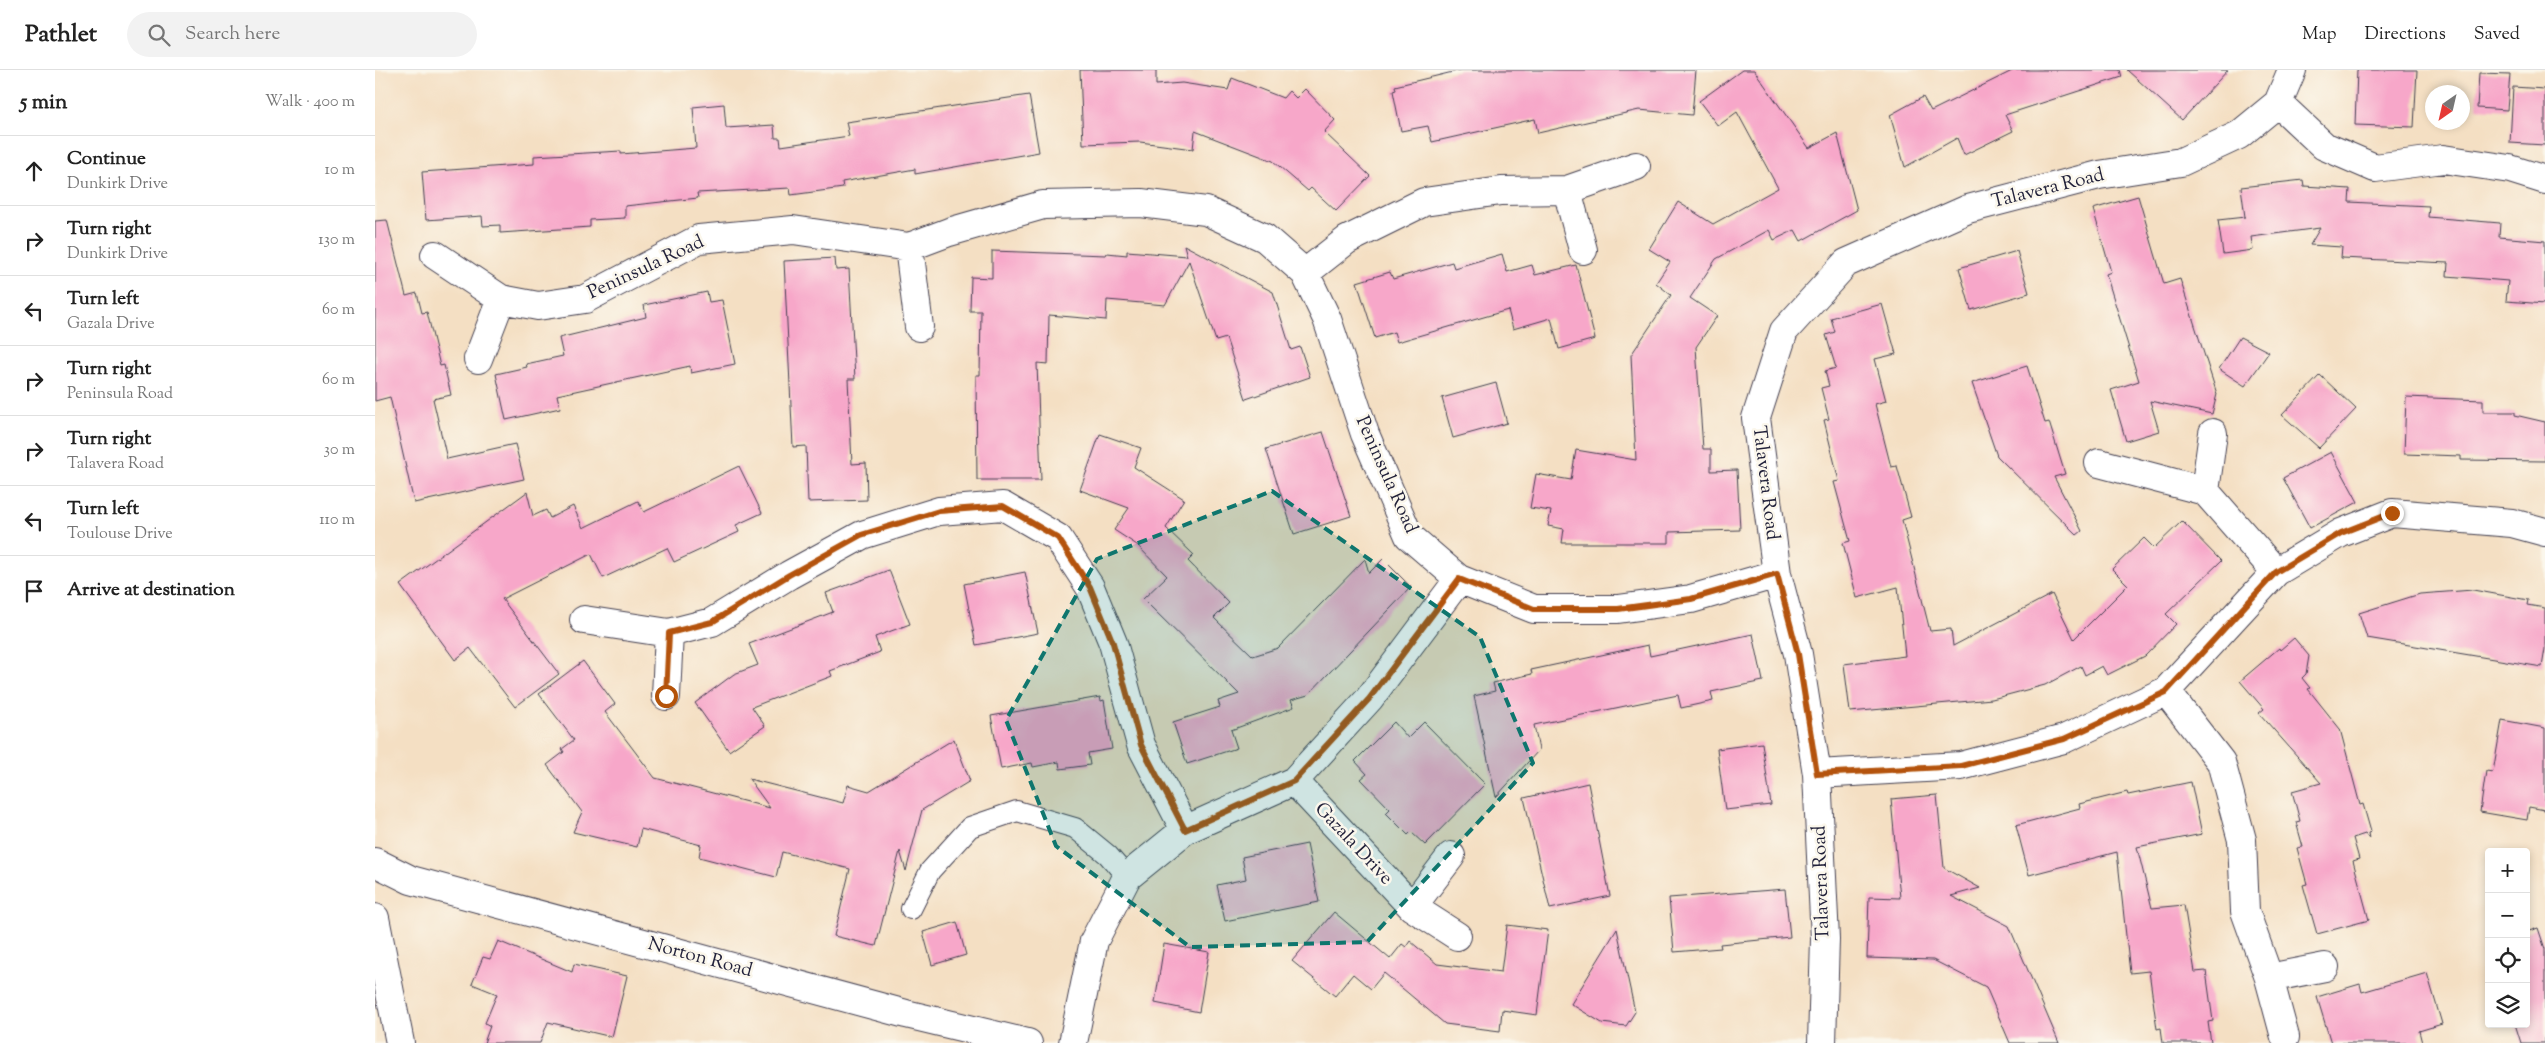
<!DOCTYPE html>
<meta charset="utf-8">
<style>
:root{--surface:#fff;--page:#f2f2f2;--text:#222;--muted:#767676;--line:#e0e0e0}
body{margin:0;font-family:"Sorts Mill Goudy",serif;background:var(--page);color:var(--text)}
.controls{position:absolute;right:15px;bottom:15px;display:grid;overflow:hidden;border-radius:5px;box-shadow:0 2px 8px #0003}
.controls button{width:45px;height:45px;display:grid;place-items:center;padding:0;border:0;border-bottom:1px solid var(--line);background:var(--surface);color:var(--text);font:25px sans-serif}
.compass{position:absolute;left:2050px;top:15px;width:45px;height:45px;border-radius:50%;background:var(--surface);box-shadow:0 2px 8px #0003;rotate:214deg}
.stop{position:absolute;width:15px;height:15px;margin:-11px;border:4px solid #b45309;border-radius:50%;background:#fff}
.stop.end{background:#b45309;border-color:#fff;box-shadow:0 1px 5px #0008}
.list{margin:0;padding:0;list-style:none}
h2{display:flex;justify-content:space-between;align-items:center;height:65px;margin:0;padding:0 20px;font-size:21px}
h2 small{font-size:16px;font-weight:400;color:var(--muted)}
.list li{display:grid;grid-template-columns:32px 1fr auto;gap:15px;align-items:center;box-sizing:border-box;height:70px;padding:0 20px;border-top:1px solid var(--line)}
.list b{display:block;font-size:19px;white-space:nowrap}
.list p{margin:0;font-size:16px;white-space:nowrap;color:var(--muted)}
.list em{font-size:16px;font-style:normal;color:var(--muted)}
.icon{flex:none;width:28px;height:28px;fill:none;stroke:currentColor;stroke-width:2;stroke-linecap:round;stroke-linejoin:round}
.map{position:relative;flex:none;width:2170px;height:973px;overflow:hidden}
header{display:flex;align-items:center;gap:30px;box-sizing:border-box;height:70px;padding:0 25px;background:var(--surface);border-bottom:1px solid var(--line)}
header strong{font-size:24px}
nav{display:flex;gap:28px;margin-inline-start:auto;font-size:18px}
.search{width:350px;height:45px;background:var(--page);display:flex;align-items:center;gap:12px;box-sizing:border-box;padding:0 18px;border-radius:28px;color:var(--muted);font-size:19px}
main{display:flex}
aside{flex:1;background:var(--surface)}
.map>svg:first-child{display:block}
</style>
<header>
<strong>Pathlet</strong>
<div class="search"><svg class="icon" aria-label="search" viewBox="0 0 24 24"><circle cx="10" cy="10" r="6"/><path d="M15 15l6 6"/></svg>Search here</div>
<nav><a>Map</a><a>Directions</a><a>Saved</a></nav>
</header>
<main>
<aside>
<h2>5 min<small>Walk · 400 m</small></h2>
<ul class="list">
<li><svg class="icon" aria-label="ahead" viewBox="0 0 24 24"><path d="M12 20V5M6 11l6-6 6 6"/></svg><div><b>Continue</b><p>Dunkirk Drive</p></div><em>10 m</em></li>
<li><svg class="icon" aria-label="right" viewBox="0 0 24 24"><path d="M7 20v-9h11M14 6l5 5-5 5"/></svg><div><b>Turn right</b><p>Dunkirk Drive</p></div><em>130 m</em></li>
<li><svg class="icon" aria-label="left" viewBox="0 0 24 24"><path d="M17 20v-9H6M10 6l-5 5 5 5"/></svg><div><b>Turn left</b><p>Gazala Drive</p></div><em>60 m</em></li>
<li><svg class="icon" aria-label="right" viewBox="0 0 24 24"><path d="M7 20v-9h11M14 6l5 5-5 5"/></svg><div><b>Turn right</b><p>Peninsula Road</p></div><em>60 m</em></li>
<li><svg class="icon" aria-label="right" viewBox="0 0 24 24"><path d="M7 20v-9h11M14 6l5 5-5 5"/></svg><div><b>Turn right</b><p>Talavera Road</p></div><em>30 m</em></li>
<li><svg class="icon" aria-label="left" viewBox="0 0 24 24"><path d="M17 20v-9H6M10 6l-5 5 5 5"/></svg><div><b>Turn left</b><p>Toulouse Drive</p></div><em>110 m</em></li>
<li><svg class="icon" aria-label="arrive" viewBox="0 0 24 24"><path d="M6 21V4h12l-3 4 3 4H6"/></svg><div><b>Arrive at destination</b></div></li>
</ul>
</aside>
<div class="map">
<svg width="2170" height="973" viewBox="0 0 2170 973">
<rect width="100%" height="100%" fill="#fbf7ec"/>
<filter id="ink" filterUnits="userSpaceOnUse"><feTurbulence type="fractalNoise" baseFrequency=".02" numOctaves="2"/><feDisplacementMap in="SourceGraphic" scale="10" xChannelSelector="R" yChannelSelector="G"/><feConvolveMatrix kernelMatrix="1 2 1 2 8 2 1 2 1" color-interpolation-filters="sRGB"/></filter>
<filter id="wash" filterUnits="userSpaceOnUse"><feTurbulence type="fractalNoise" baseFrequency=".0096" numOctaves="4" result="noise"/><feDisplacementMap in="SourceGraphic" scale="20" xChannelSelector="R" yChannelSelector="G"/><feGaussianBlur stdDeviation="1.12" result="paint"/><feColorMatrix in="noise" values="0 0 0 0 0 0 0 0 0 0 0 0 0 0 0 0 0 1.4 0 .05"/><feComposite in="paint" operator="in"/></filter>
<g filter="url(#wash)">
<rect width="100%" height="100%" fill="#f4dfc3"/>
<g id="blocks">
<path fill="#f7a7c9" d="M705,0h76v15l26,-2 46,7 4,-12 51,20 6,-7 7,7 9,-9 30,31 -11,12 46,44 -34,35 -25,-23 -3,3 -35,-30 -78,-30 -2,18 -53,-7 -57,2z
M1086,0h235l-4,45 -53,-5 -101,23 -3,-14 -103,23 -4,-16 -27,5 -8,-40 3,-1 -1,-4z
M1367,0h12l55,78 28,-15 20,77 -56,31 -6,-11 -21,10 -5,-10 -53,29 -26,39 27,18 -21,31 7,102h8v22l26,-1 3,60 -71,2v11h-107l2,-14 -16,-3 3,-15 -21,-3 6,-34 35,6 5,-30 60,10 -5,-105 40,-60 -15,-12 14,-21 -21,-13 29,-47 35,22 65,-36 -41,-76 -19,14 -19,-25z
M1639,0h106l2,7 -117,38 8,16 -49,24 -7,-17 -52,29 -15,-52 33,-18 8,14z
M1752,0h101l-46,50z
M1982,0h60l-3,57 -59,-2z
M2104,3l31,1 -3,36 -30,-2z
M2138,17l32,2v56l-35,-2z
M654,25l10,57 -124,22v-5l-73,13 1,6 -52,7 -1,-7 -93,5 1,5 -73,8v12l-35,2v7l-90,6v-8l-17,1 -1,-10 -56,4 -4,-48 112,-8v-8l87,-5v3l75,-6 -3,-41 31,-3 2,24 48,-3 1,13h5l1,8 68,-10 -3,-14z
M1928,110l1,6 46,3 -1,13 80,4 -1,11 72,6 -1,14 46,4v63l-39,-3 2,-20 -61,-5 1,-13 -107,-5 1,-11 -32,-2 10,-17 -69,9 2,13 -30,4 -5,-34 27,-3 -4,-30z
M1763,126l26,88 16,-5 37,115 -5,20 -62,-13 9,30 -33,10 -15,-51 28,-9 -33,-107 5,-2 -18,-63z
M12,150l19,76 11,-3 5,20 5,-1 13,54 4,-1 7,30 -18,4 14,60 68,-15 9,35 -110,24 -24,-106 -15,4v-180z
M809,175l89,47 18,58 9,-3 10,30 -64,22 -20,-61 -10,3 -27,-80 -24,44 -58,-5 -1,20 -57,-5 -1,49 -11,-1 4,117h-64l-1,-105h4l1,-64h-11l1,-34 21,1v-27l114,4 1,-2 20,2v-4l60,5z
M1642,181l12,42 -58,17 -12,-42z
M1127,184l5,18 25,-7 3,10 41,-10 19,74 -36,10 -8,-31 -38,11 -5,-19 -111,32 -3,-10 -19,6 -18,-56 33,-10 3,7 59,-17 2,6z
M460,188l1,12 13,-1 6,110h-7l4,85 14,-1 1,37 -59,2 -2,-56 -13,1 -9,-186z
M332,222l2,10 13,-2 13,64 -44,9 -1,-7 -133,29 3,13 -54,12 -10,-46 31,-7 -1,-3 37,-8 -4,-18 87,-21 -2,-12z
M1507,234l14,50 -21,5 11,42 -11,3 16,63 6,-1 14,51 -9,3 28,111 21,-2 2,17 99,-52 22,45 54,-54 -16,-16 32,-31 10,10 28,-27 39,40 -55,53 10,10 -31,32 -38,19 -5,-9 -17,9 -4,-9 -36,19 -53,14 -142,13 -6,-48 61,-8 -7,-69 -41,11 -14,-55 7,-2 -16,-59 5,-1 -15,-61 5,-1 -8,-31 8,-2 -4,-15 11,-3 -10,-33 9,-3 -4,-14z
M1865,267l29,15 -24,34 -26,-17z
M1652,296l18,57 4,-1 16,52 -11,3 28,54 -5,4 -80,-79 -25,-73z
M1945,305l36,34 -37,39 -37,-33z
M1121,313l11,40 -54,15 -11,-40z
M2031,327l77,3v12h32v3l30,7v39l-84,-1v-4l-57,-2z
M948,362l28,84 -57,18 -28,-85z
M725,364l41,14 -7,19 50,32 -18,29 28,27 -6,6 41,42 -15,15 39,38 25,-8 87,-89 4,14 14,-14 28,28 -103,108 -17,5 3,7 -63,23 6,18 -50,16 -14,-42 47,-15 -2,-6 21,-7 -96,-95 24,-23 -30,-31 -23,-15 15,-22 -49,-18z
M1956,382l27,50 -48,26 -27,-50z
M364,396l23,47 -26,12 3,7 -65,30 -7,-14 -64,30 -12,-24 -89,45 57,75 -44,33 -45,-59 -15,12 -55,-75 127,-93 6,24 13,-6 4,8 23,-12 10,22 55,-27 6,11z
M514,500l21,54 -35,13 5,15 -50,19 2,5 -80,31 13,19 -36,25 -34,-48 39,-29 24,-9 -9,-21 84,-32 -7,-19z
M650,502l13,61 -62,12 -12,-61z
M2098,520l55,10 -1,5 18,3v41l-3,18 -175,-29 -8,-25 61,-19z
M1378,564l10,47 -52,11 2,9 -32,7 -3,-13 -144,30 5,25 -43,47 -22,-101 21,-5 -2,-8 39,-9 -1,-4 117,-25 2,11z
M1919,568l15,18 -3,18 -4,4 8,10 -2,1 32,40 20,76 3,-1 8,28 -3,1 1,6 -4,-5 -12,4 6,21 -6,2 16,59 -52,14 -14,-49 4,-1 -10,-36 6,-1 -7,-25 4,-1 -8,-30 29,-8 -62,-70 5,-4 -24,-28 39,-33 1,2z
M208,591l32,43 -10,8 50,66 115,30 -21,-29 94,24 5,-18 21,6 85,-52 16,42 -48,29 -16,61 -6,-20 -24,95 -42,-10 16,-67 -68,-17 -6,25 -77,-20 2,-12 -60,-16 -4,18 -64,-15 9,-20 -35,-47 17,-13 -2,-3 12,-9 -35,-46z
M725,627l1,4 3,-1 8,49 -24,4 2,12 -30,4 -1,-7 -26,5 -1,-4 -31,6 -10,-53z
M2127,650l43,8v82l-16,-3 -2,13 -47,-8 6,-41 7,1z
M1019,652l14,16 16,-16 61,62 -60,61 -14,-13 -3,3 -22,-22 4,-4 -29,-30 6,-5 -12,-13z
M1387,673l9,62 -46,5 -8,-61z
M1816,712l11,52 -65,13 15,61 32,-3 11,67 11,-1 7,50 -5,1 3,21h-48l-2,-15 -4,1 -8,-58 -19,2 -13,-121 -88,23 -13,-50 64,-17 -1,-4 48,-12 1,3z
M1213,713l22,113 -60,13 -26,-111z
M1562,725l7,73 36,20 -29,8 58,30 50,117h-49l-24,-56 -53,-27 -66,-2 2,-61 31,1 -9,-99z
M932,774l12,58 -94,19 -8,-36 29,-6 -4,-22z
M1410,819l5,48 -70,7 1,4 -47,4 -5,-54z
M959,842l56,47 12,-15 4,3 4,-6 27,23 64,8 6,-47 41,5 -11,85 -35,-5 -2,21 -55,-7 -61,-51 -13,16 -18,-15 -18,22 -43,-35z
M582,852l9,33 -34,10 -9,-33z
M2163,858l7,21v94h-24l-6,-19h11v-92z
M1242,859l18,83 -9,14 -24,-3 -31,-19z
M123,871l74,31 2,-8 53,12 -15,61 -64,-15 -8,21h-56l6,-17 -5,-3 12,-29 -25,-10 11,-27 7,2z
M789,874l45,8 -10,60 -44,-9z
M2052,903l15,51 -23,7 3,12h-91l-14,-46 43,-13 2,8z"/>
</g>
</g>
<g filter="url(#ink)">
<use href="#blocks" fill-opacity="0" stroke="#423e4f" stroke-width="1"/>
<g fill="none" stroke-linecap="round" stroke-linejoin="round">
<g stroke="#423e4f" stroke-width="22">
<path id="service" d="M536,839l19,-38 40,-44 47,-16 58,17 33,27 19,22"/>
</g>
<g stroke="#423e4f" stroke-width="30">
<path id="minor" d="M1903,33l14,-33
M1192,120l16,60
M534,177l10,80
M60,185l66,44 37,7 47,-7 114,-60 94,-9 116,17 40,-15 94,-27 98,-2 65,8 59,27 40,35 22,46 38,115 44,102 50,43 75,30h84l73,-10 86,-25
M930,203l42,-33 77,-38 77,-11 66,-1 69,-24
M103,289l23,-60
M1724,393l106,28 71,81
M1830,421l8,-58
M209,550l85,13 43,-11 77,-47 73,-40 77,-24 64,-5 55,32 32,49 23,56 28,102 44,85
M1791,621l55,71 21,78 3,71 24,67 16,59
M291,626l3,-63
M1442,704l144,-8 103,-27 102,-48 110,-119 65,-39 51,-20 120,10 33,9
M919,711l118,126 45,29
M1037,837l39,-51
M0,848l25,125
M1894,908l56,-11
M698,973l21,-102 33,-64 58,-47 109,-49 75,-82 90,-120
M1447,973l3,-104 -8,-165 -19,-120 -21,-80 -21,-156 28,-87 62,-68 122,-54 131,-34 82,-13 58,-27 39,-32 46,43 51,22 68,-9 67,10 35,11"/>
</g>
<g stroke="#423e4f" stroke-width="30">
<path id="tertiary" d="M0,792l36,18 495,134 122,29"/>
</g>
<use href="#service" stroke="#fff" stroke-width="20"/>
<use href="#minor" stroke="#fff" stroke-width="28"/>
<use href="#tertiary" stroke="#fff" stroke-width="28"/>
</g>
</g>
<g fill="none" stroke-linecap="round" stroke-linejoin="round" filter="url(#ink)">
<path stroke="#b45309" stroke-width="6" d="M291,626l3,-63 43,-11 77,-47 72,-40 78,-24 64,-5 55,32 32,49 23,56 28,102 44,85 109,-49 75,-82 90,-120 75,30h84l73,-10 86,-25 21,80 19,120 144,-8 103,-27 102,-47 110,-120 65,-39 51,-20"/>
</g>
<path fill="#0f766e" fill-opacity="0.2" stroke="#0f766e" stroke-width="4" stroke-dasharray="10 6" stroke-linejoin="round" d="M897,421l208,146 53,126 -166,179 -177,5 -134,-101 -50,-126 91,-161z"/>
<g text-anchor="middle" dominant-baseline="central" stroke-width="5" stroke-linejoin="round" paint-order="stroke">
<g font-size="19" fill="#22223b" stroke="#fbf7ec">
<text transform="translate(1673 119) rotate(-14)">Talavera Road</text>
<text transform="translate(271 198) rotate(-25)">Peninsula Road</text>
<text transform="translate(1011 405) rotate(66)">Peninsula Road</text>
<text transform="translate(1390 413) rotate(83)">Talavera Road</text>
<text transform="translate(978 774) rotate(47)">Gazala Drive</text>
<text transform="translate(1447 813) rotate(-92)">Talavera Road</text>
<text transform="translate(325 888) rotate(15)">Norton Road</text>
</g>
</g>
</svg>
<div class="controls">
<button>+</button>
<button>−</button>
<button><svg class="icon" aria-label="locate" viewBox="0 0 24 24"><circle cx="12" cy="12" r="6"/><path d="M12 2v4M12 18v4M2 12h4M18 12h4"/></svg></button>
<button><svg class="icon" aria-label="layers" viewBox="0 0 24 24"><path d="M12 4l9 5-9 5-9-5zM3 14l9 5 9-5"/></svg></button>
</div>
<svg class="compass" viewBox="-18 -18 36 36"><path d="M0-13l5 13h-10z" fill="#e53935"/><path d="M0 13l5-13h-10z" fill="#767676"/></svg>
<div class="stop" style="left:291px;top:626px"></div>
<div class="stop end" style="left:2017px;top:443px"></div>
</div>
</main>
